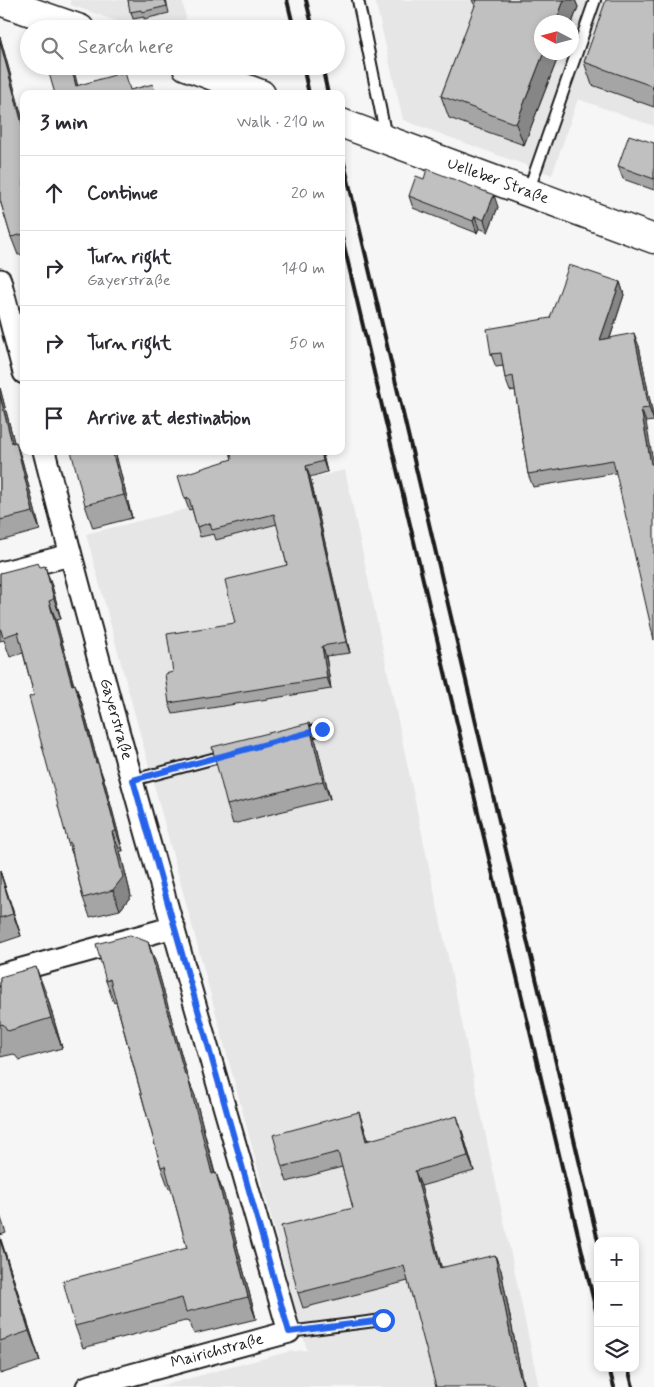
<!DOCTYPE html>
<meta charset="utf-8">
<style>
:root{--surface:#fff;--page:#f2f2f3;--text:#2b2b33;--muted:#7c7c81;--line:#e1e1e2}
body{margin:0;font-family:Mynerve,sans-serif;background:var(--page);color:var(--text)}
.controls{position:absolute;right:15px;bottom:15px;display:grid;overflow:hidden;border-radius:10px;box-shadow:0 2px 8px #0003}
.controls button{width:45px;height:45px;display:grid;place-items:center;padding:0;border:0;border-bottom:1px solid var(--line);background:var(--surface);color:var(--text);font:25px sans-serif}
.compass{position:absolute;left:534px;top:15px;width:45px;height:45px;border-radius:50%;background:var(--surface);box-shadow:0 2px 8px #0003;rotate:276deg}
.stop{position:absolute;width:15px;height:15px;margin:-11px;border:4px solid #2563eb;border-radius:50%;background:#fff}
.stop.end{background:#2563eb;border-color:#fff;box-shadow:0 1px 5px #0008}
.list{margin:0;padding:0;list-style:none}
h2{display:flex;justify-content:space-between;align-items:center;height:65px;margin:0;padding:0 20px;font-size:21px}
h2 small{font-size:16px;font-weight:400;color:var(--muted)}
.list li{display:grid;grid-template-columns:32px 1fr auto;gap:15px;align-items:center;box-sizing:border-box;height:75px;padding:0 20px;border-top:1px solid var(--line)}
.list b{display:block;font-size:19px;white-space:nowrap}
.list p{margin:0;font-size:16px;white-space:nowrap;color:var(--muted)}
.list em{font-size:16px;font-style:normal;color:var(--muted)}
.icon{flex:none;width:28px;height:28px;fill:none;stroke:currentColor;stroke-width:2;stroke-linecap:round;stroke-linejoin:round}
.map{position:relative;flex:none;width:654px;height:1387px;overflow:hidden}
.search{position:absolute;background:var(--surface);box-shadow:0 2px 8px #0003;left:20px;top:20px;width:325px;height:55px;display:flex;align-items:center;gap:12px;box-sizing:border-box;padding:0 18px;border-radius:28px;color:var(--muted);font-size:19px}
.panel{position:absolute;background:var(--surface);box-shadow:0 2px 8px #0003;left:20px;top:90px;width:325px;height:365px;border-radius:10px}
.map>svg:first-child{display:block}
</style>
<div class="map">
<svg width="654" height="1387" viewBox="0 0 654 1387">
<rect width="100%" height="100%" fill="#f6f6f6"/>
<filter id="ink" filterUnits="userSpaceOnUse"><feTurbulence type="fractalNoise" baseFrequency=".02" numOctaves="2"/><feDisplacementMap in="SourceGraphic" scale="10" xChannelSelector="R" yChannelSelector="G"/><feConvolveMatrix kernelMatrix="1 2 1 2 8 2 1 2 1" color-interpolation-filters="sRGB"/></filter>
<g filter="url(#ink)">
<path fill="#e6e6e6" fill-rule="evenodd" d="M70,0h112l4,18 -6,11h-41l-68,-24z
M375,0h279v126l-76,-27 -26,76 -149,-55zM542,22h30v30h-30z
M345,470l194,917h-382l130,-35 20,-2 -221,-816z"/>
<g fill="none" stroke-linecap="round" stroke-linejoin="round">
<g stroke="#1c1c1c" stroke-width="14">
<path id="lane" d="M358,0l28,137
M528,192l67,-192
M299,735l23,-6
M133,780l94,-25
M289,1332l94,-12"/>
</g>
<g stroke="#1c1c1c" stroke-width="25">
<path id="street" d="M0,280l24,93
M44,451c75,295 161,588 245,881l-202,55
M0,573l70,-18
M0,975l174,-48"/>
</g>
<g stroke="#1c1c1c" stroke-width="31">
<path id="secondary" d="M0,1l80,28
M186,66l75,28
M341,123l313,116"/>
</g>
<use href="#lane" stroke="#fff" stroke-width="10"/>
<use href="#street" stroke="#fff" stroke-width="21"/>
<use href="#secondary" stroke="#fff" stroke-width="28"/>
<path stroke="#1c1c1c" stroke-width="4" d="M287,0l7,29
M306,0l7,29
M303,66l6,28
M322,66l6,28
M341,150l257,1091
M341,233l257,1086
M609,1368l5,19
M628,1368l5,19"/>
</g>
<path fill="#a5a5a5" stroke="#1c1c1c" d="M128,0h38l3,13 -25,6v-2l-11,2z
M472,0h103l3,7 -6,16 -30,29h18l-36,93 -75,-27 -8,-22 35,-91 -2,-1z
M654,0v107l-62,-22 -8,-23z
M0,37l24,87v130l-6,1 -7,-18 -11,-37z
M654,143v47l-31,-11 -5,-13z
M424,179l74,28 -10,25 -9,-4 -2,5 -64,-25 -4,-12z
M620,282l4,13 -14,43 29,8 15,75 -8,1 -30,51 -83,14 -5,-13 -13,-84 -5,1 -5,-13 -2,-12 -7,1 -5,-13 59,-36z
M0,388l14,54 8,18 18,70 -40,11z
M115,451l17,67 -39,10 -8,-23z
M230,451h92l5,21 -17,5 40,176 -24,3 5,33 -158,25 -4,-11 4,-31 62,-49 52,-58 -10,-41 -61,16 -2,-6 -14,3 -8,-28 -3,1 -4,-11 47,-40z
M40,567l12,19 9,33 -5,1 18,65 1,-1 7,20 16,59 7,20 18,68h-3l11,45 -11,14 -30,7 -7,-19 -10,-42 -5,-13 -34,-148 -11,-42 -13,4 -6,-17 -4,1v-68z
M316,742l14,57 -97,25 -6,-19z
M0,871l7,21 14,44 -21,7z
M156,963l32,116 7,17 20,77h1l8,22 32,124 -62,15 -5,-14 -106,28 -8,-22 112,-78 -16,-60 -2,1 -8,-22 -45,-165 -2,1 -8,-22z
M0,977l47,19 15,52 -43,12 -5,-6 -14,3z
M364,1127l4,13 94,-9 12,40 -53,15 20,81 60,3 19,99 -86,6 -26,-94 -105,27 -5,-15 55,-85 -11,-41 -55,15 -5,-15z
M0,1215l6,18 -6,2z
M0,1237l40,124 -40,13z"/>
<path fill="#868686" stroke="#1c1c1c" d="M564,0h11l3,7 -6,16 -16,-1z
M0,37l24,87v7l-24,-89z
M544,52h16l-36,93 -8,-21z
M71,66h1l2,5 6,23 -4,-8z
M654,80v12l-2,-6z
M494,195l4,12 -10,25 -4,-12z
M475,216l4,12 -2,5 -4,-12z
M620,282l4,13 -19,58 -5,-13z
M634,333l5,13 15,75 -5,-13z
M0,388l19,73 -7,-18 -12,-47z
M641,409l5,13 8,44 -3,-2z
M16,442l6,18 18,70 -7,-18z
M112,451h3l17,67 -8,-23z
M321,451h1l5,21 -4,-11z
M306,466l4,11 40,176 -4,-11z
M45,566l7,20 9,33 -7,-20z
M49,601l7,19 23,85 -7,-20z
M322,646l4,10 5,33 -4,-11z
M75,684l7,20 21,79 -7,-20z
M309,723l7,19 14,57 -7,-18z
M98,763l7,20 18,68 -7,-20z
M112,832l8,19 11,45 -11,14 -7,-20z
M0,871l7,21 14,44 -8,-22z
M148,942l8,21 32,116 7,17 25,100 -8,-22z
M36,967l11,29 15,52 -11,-30z
M359,1112l5,15 8,29 -6,-15z
M457,1116l5,15 12,40 -6,-15z
M415,1171l6,15 24,96 -5,-14z
M216,1173l8,22 32,124 -8,-22z
M0,1237l40,124 -11,-30 -29,-91z
M495,1255l6,15 19,99 4,18h-1l-9,-33z"/>
<path fill="#c0c0c0" stroke="#1c1c1c" d="M128,0h37l2,6 -25,6 -1,-2 -11,2z
M477,0h87l-8,22h-14v30h2l-28,72 -75,-28z
M606,0h48v80l-2,6 -68,-24z
M0,42l24,89v103l-13,3 -11,-37z
M47,66h24l5,20 49,-14 5,18 23,-6 2,10h-100z
M629,135l25,8v36l-36,-13z
M427,169l67,26 -10,25 -9,-4 -2,5 -64,-25 7,-20 8,3z
M569,265l51,17 -20,58 34,-7 15,75 -8,1 10,55h3v176l-41,-180 -85,14 -15,-98 -8,2 -4,-25 -10,1 -4,-25 63,-11z
M0,396l12,47 4,-1 17,70 -33,8z
M71,451h41l12,44 -39,10z
M230,451h91l2,10 -17,5 40,176 -24,4 5,32 -158,25 -4,-29 8,-2 -6,-38 68,-11 -10,-43 62,-15 -13,-51 -62,16 -2,-7 -13,4 -8,-29 -4,1 -7,-23 54,-17z
M38,563l2,4 5,-1 9,33 -5,2 23,84 3,-1 21,79h2l18,68 -4,1 11,45 -10,13 -30,8 -13,-56 -2,1 -39,-146 5,-2 -16,-63 -15,5 -3,-10v-54z
M309,723l14,58 -96,24 -15,-58z
M0,872l13,42 -13,4z
M130,935l18,7 37,133 2,-1 25,100 4,-1 32,124 -62,15 -4,-14 -107,28 -12,-45 124,-33 -22,-82 -4,1 -51,-188 -4,2 -10,-37z
M36,967l15,51 -43,13 -5,-7 -3,1v-48z
M359,1112l7,29 91,-25 11,40 -53,15 25,97 55,-13 19,99 9,33h-87l-32,-121 -106,27 -17,-67 72,-18 -15,-56 -56,15 -9,-32z
M0,1240l29,91 -29,10z"/>
</g>
<g fill="none" stroke-linecap="round" stroke-linejoin="round" filter="url(#ink)">
<path stroke="#2563eb" stroke-width="6" d="M322,729l-189,51 156,552 94,-12"/>
</g>
<g text-anchor="middle" dominant-baseline="central" stroke-width="4" stroke-linejoin="round" paint-order="stroke">
<g font-size="16" fill="#1c1c1c" stroke="#fff">
<text transform="translate(498 181) rotate(20)">Uelleber Straße</text>
<text transform="translate(116 719) rotate(74)">Gayerstraße</text>
<text transform="translate(217 1351) rotate(-15)">Mairichstraße</text>
</g>
</g>
</svg>
<div class="controls">
<button>+</button>
<button>−</button>
<button><svg class="icon" aria-label="layers" viewBox="0 0 24 24"><path d="M12 4l9 5-9 5-9-5zM3 14l9 5 9-5"/></svg></button>
</div>
<svg class="compass" viewBox="-18 -18 36 36"><path d="M0-13l5 13h-10z" fill="#e53935"/><path d="M0 13l5-13h-10z" fill="#7c7c81"/></svg>
<div class="stop" style="left:383px;top:1320px"></div>
<div class="stop end" style="left:322px;top:729px"></div>
<div class="search"><svg class="icon" aria-label="search" viewBox="0 0 24 24"><circle cx="10" cy="10" r="6"/><path d="M15 15l6 6"/></svg>Search here</div>
<section class="panel">
<h2>3 min<small>Walk · 210 m</small></h2>
<ul class="list">
<li><svg class="icon" aria-label="ahead" viewBox="0 0 24 24"><path d="M12 20V5M6 11l6-6 6 6"/></svg><div><b>Continue</b></div><em>20 m</em></li>
<li><svg class="icon" aria-label="right" viewBox="0 0 24 24"><path d="M7 20v-9h11M14 6l5 5-5 5"/></svg><div><b>Turn right</b><p>Gayerstraße</p></div><em>140 m</em></li>
<li><svg class="icon" aria-label="right" viewBox="0 0 24 24"><path d="M7 20v-9h11M14 6l5 5-5 5"/></svg><div><b>Turn right</b></div><em>50 m</em></li>
<li><svg class="icon" aria-label="arrive" viewBox="0 0 24 24"><path d="M6 21V4h12l-3 4 3 4H6"/></svg><div><b>Arrive at destination</b></div></li>
</ul>
</section>
</div>
